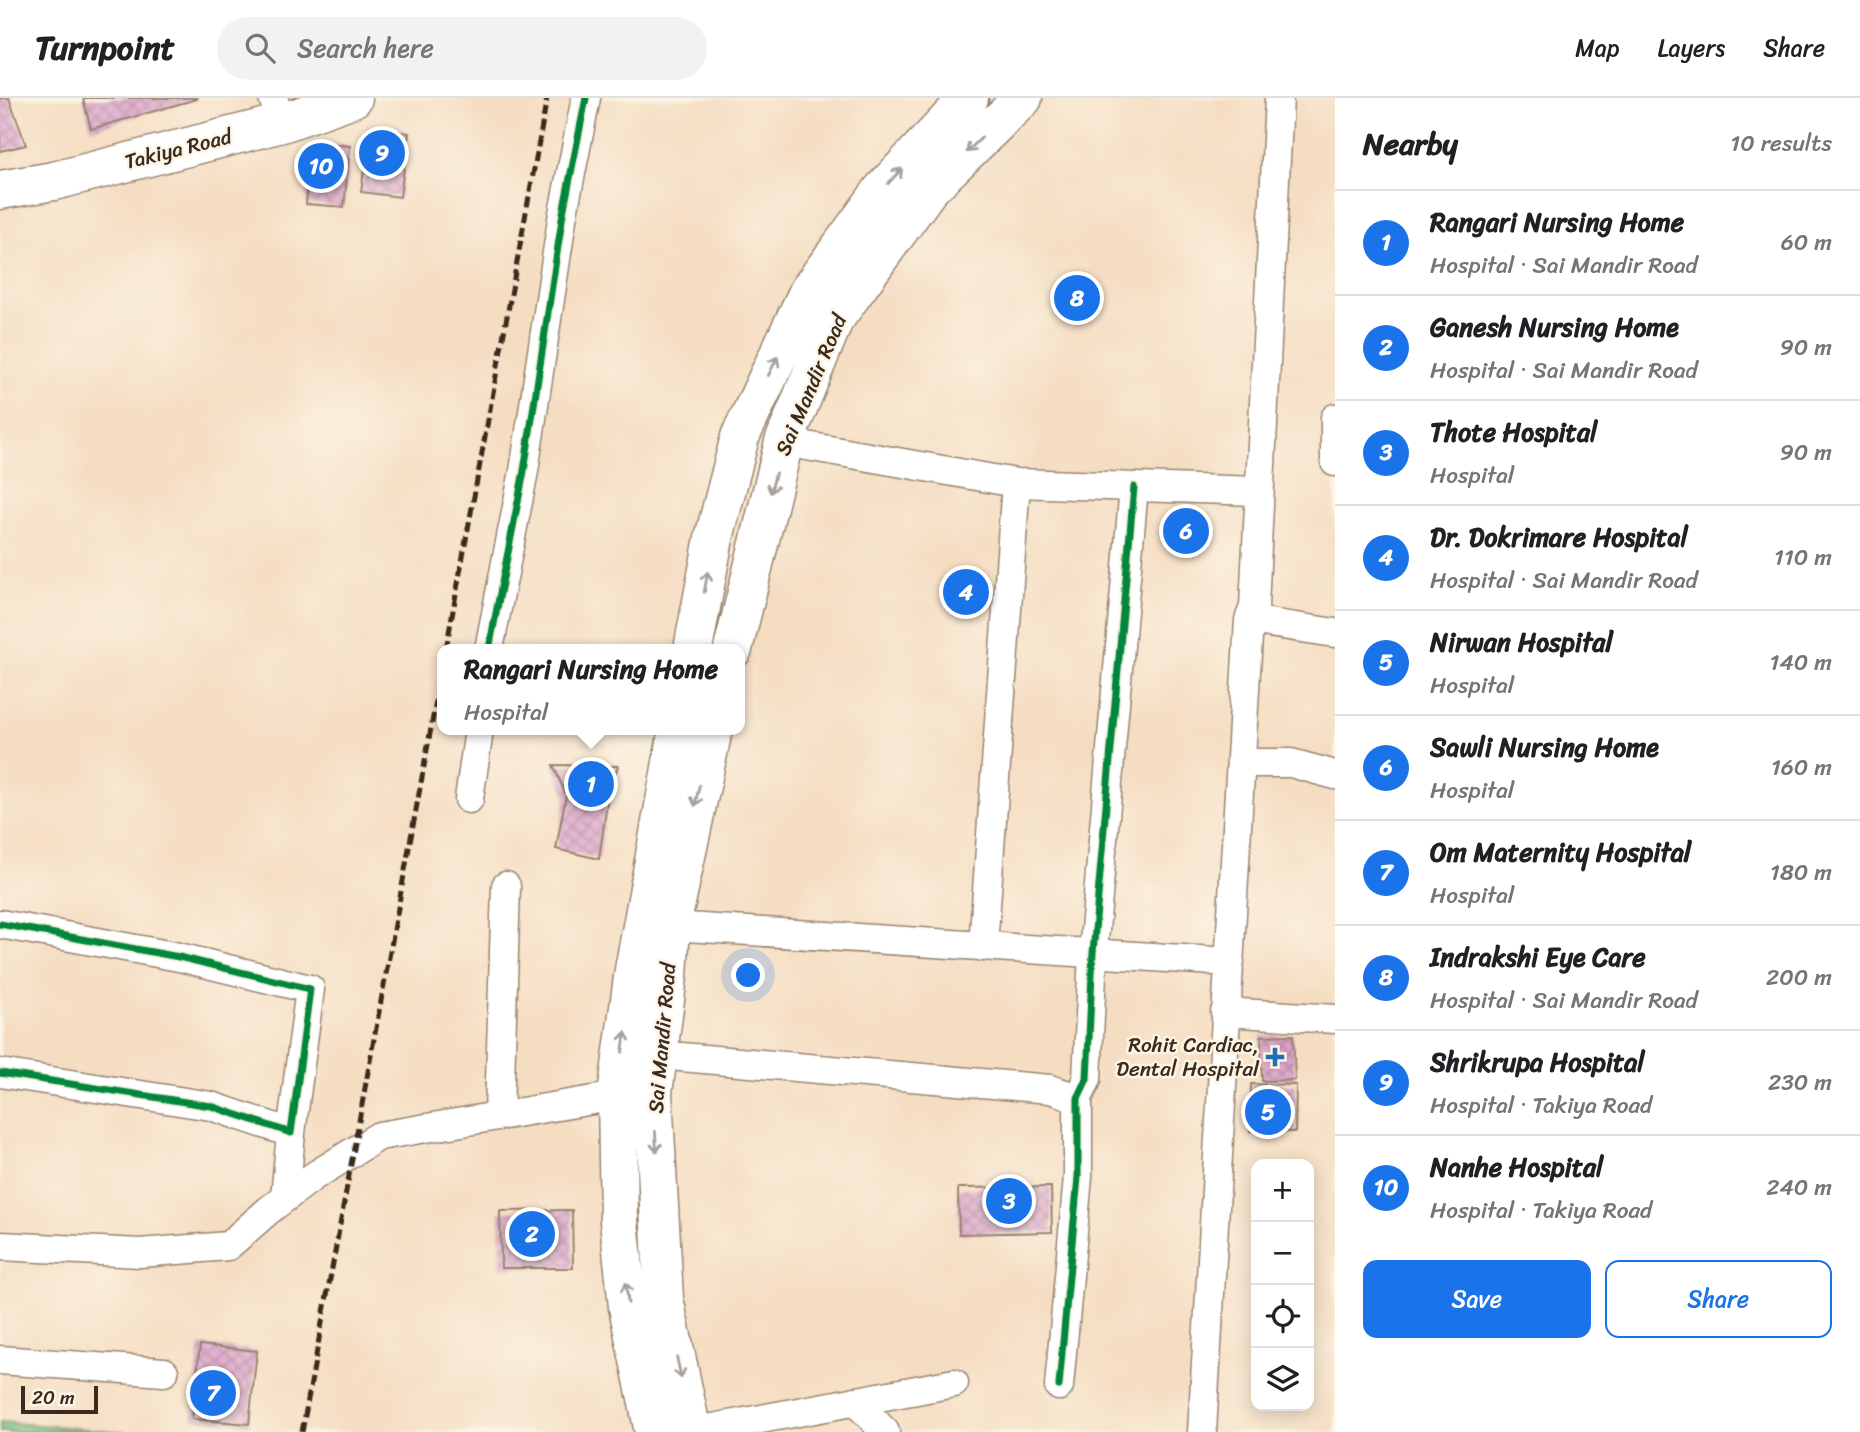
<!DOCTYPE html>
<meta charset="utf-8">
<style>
:root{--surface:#fff;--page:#f2f2f2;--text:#202124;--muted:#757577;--line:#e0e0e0;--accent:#1a73e8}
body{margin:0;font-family:Sriracha,sans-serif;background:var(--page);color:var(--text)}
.controls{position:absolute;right:21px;bottom:21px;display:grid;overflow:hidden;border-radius:14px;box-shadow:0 4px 18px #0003}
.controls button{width:63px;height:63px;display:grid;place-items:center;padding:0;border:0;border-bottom:2px solid var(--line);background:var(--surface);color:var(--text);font:35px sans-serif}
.scale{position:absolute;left:21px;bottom:18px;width:77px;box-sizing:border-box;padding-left:7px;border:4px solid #3b2a1e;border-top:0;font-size:19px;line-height:24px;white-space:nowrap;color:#3b2a1e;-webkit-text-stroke:5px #fcf5e5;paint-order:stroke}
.you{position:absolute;left:749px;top:878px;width:24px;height:24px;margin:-18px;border:5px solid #fff;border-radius:50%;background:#1a73e8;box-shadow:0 0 0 10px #1a73e833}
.badge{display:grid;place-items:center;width:46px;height:46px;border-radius:50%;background:var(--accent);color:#fff;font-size:23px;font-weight:700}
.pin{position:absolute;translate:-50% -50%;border:4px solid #fff;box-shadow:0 2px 7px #0006}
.popup{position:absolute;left:437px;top:546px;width:308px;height:91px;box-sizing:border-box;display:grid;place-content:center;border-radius:14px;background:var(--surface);filter:drop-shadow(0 2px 5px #0005);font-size:23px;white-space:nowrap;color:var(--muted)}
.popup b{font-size:26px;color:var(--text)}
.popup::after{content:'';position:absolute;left:50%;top:100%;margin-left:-14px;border:14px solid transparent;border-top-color:var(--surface)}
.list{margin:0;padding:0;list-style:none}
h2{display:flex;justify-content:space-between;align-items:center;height:91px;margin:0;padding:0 28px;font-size:30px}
h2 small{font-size:23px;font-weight:400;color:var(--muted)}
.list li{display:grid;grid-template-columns:46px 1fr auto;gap:21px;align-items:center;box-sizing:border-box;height:105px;padding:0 28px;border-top:2px solid var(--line)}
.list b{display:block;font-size:26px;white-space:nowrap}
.list p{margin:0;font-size:23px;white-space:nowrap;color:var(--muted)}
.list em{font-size:23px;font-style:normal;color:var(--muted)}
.actions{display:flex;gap:14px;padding:21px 28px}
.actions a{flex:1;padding:16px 0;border:2px solid var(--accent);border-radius:14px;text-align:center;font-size:24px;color:var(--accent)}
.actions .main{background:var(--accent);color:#fff}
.icon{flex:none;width:38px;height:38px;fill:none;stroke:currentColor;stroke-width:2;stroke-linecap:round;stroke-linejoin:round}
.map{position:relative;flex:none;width:1335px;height:1334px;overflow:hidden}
header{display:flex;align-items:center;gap:42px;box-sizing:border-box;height:98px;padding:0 35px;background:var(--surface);border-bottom:2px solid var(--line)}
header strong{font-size:33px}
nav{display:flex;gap:38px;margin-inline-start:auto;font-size:24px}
.search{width:490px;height:63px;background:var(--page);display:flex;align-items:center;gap:18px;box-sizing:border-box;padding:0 24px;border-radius:38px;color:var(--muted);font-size:26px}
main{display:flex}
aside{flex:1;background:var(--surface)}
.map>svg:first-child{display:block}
</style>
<header>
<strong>Turnpoint</strong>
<div class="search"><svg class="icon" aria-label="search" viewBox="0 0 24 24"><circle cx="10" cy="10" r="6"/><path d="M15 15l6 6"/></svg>Search here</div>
<nav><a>Map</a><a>Layers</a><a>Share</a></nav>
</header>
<main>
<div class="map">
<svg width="1335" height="1334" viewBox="0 0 1335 1334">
<defs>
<pattern id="forest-firs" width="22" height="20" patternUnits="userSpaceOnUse" patternTransform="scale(1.75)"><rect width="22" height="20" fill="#73bb80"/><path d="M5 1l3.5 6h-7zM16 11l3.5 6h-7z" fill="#609868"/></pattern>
<pattern id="building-cross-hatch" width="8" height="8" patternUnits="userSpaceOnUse" patternTransform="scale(1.75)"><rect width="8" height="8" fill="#daa2ca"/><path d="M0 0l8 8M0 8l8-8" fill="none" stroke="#b284a3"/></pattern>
</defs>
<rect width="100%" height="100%" fill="#fcf5e5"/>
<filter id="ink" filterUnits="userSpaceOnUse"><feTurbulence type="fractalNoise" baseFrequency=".0143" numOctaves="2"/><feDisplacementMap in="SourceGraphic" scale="14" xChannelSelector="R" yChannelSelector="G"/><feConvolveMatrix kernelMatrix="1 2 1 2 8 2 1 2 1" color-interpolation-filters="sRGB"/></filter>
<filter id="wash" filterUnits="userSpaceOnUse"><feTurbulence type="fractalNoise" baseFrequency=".00686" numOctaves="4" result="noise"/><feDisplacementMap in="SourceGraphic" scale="28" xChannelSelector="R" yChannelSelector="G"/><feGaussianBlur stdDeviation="1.57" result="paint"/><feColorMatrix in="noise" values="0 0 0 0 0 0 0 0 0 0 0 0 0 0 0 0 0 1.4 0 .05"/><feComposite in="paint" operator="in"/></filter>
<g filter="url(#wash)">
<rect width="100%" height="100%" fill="#f5ddc2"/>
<path fill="url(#forest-firs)" stroke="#57724f" stroke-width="2" d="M0,1324l126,10h-126z"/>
<g id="blocks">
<path fill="url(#building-cross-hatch)" d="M0,0h9l17,47 -26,6z
M83,0h114v1l-106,30z
M370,29l39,6 -9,64 -39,-5z
M312,44l38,4 -6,61 -38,-3z
M553,667l65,1 -10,30 -9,63 -43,-10 10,-54z
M1293,937l2,45 -33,1 -1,-45z
M1251,986l45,1 -1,47 -45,-1z
M1051,1089l1,45 -93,2 -1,-46z
M572,1112l1,58h-72l-1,-57z
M200,1247l57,6 -8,73 -57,-5z"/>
</g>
</g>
<g filter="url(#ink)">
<use href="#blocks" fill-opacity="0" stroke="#988470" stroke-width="2"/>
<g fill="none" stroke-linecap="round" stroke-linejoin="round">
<g stroke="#988470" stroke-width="31">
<path id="minor" d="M273,0l9,25
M1335,320v44
M784,344l232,41 242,8
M1249,522l5,-13 25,-509
M489,551l35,-178 39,-258 23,-115
M1241,665h50l44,12
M469,701l10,-69
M0,826l179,33 131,32 -19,144 -80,-27 -211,-33
M671,828l559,36
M983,849l33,-464
M1225,914l110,7
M658,957l392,34 28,9
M499,1016l7,-228
M285,1100l6,-65
M0,1148l140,7 88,-7 41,-36 45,-34 65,-40 238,-40
M0,1262l164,12
M1059,1288l19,-209v-79l9,-19 6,-126 41,-466
M855,1303l30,31
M691,1334l263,-49
M1202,1334l47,-812 86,13"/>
</g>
<g stroke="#988470" stroke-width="41">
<path id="secondary" d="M0,92l54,-9 228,-58 71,-25"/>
</g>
<g stroke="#988470" stroke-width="41">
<path id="trunk" d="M693,551l21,-111 26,-101 69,-147 74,-101 86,-91
M733,551l51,-207 50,-122 95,-131 94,-91
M654,1334l-26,-125 -9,-86 -2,-125 17,-126 44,-240
M692,1334l-28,-133 -11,-206 15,-117 3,-50 42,-196"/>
</g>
<use href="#minor" stroke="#fff" stroke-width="28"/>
<use href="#secondary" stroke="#fff" stroke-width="38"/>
<use href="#trunk" stroke="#fff" stroke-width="38"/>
<path stroke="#3b2a1e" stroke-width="5" stroke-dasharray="10 5" stroke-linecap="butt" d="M446,551l101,-551
M302,1334l140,-764"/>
<g stroke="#fcf5e5" stroke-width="11">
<path id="cycleway" d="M489,551l35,-178 39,-258 23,-115
M0,826l179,33 131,32 -19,144 -80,-27 -211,-33
M1059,1288l19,-209v-79l9,-19 6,-126 41,-466"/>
</g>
<use href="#cycleway" stroke="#00873e" stroke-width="7"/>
</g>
<defs><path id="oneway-shaft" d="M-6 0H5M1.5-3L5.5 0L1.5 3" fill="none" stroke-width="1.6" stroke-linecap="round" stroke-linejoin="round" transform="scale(1.75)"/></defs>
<g stroke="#a79f9a">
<use href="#oneway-shaft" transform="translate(974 47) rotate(136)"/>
<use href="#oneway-shaft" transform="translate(895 78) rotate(-47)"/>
<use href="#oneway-shaft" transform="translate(773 268) rotate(-64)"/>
<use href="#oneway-shaft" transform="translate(773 385) rotate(104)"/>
<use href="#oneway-shaft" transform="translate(706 484) rotate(-80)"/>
<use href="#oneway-shaft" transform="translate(697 698) rotate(102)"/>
<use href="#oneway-shaft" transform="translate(624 944) rotate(-82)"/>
<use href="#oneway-shaft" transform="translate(656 1044) rotate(87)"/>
<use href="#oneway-shaft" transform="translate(627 1195) rotate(-96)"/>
<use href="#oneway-shaft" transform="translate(679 1270) rotate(78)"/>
</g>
</g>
<path fill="#1f6fb2" stroke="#fcf5e5" stroke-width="2.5" d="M1271.5 948.5h7v7h7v7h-7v7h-7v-7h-7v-7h7z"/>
<g text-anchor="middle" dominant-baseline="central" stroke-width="5" stroke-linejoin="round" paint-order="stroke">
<g font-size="21" fill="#3b2a1e" stroke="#fcf5e5">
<text transform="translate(178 51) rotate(-14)">Takiya Road</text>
<text transform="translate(811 287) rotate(-67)">Sai Mandir Road</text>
<text transform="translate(662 940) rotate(-85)">Sai Mandir Road</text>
</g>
<g font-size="21" fill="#3b2a1e" stroke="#fcf5e5" text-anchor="end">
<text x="1259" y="947">Rohit Cardiac,<tspan x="1259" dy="24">Dental Hospital</tspan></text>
</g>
</g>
</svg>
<div class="controls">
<button>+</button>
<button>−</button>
<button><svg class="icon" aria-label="locate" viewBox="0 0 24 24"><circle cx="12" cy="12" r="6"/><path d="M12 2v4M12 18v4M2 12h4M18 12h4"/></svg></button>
<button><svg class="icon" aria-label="layers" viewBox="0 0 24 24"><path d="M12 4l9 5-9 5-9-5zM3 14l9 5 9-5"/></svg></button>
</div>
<div class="scale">20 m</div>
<div class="you"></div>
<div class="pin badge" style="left:591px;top:686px">1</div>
<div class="popup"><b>Rangari Nursing Home</b>Hospital</div>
<div class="pin badge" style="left:532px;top:1136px">2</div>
<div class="pin badge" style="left:1009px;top:1103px">3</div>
<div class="pin badge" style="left:966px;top:494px">4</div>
<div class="pin badge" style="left:1268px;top:1014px">5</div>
<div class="pin badge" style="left:1186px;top:433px">6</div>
<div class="pin badge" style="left:213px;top:1295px">7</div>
<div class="pin badge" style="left:1077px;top:200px">8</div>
<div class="pin badge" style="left:382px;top:55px">9</div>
<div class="pin badge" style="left:321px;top:68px">10</div>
</div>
<aside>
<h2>Nearby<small>10 results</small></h2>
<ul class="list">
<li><span class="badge">1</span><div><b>Rangari Nursing Home</b><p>Hospital · Sai Mandir Road</p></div><em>60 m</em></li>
<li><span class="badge">2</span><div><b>Ganesh Nursing Home</b><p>Hospital · Sai Mandir Road</p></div><em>90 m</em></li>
<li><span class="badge">3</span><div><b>Thote Hospital</b><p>Hospital</p></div><em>90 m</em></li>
<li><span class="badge">4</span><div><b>Dr. Dokrimare Hospital</b><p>Hospital · Sai Mandir Road</p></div><em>110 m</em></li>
<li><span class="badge">5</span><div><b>Nirwan Hospital</b><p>Hospital</p></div><em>140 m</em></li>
<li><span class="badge">6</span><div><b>Sawli Nursing Home</b><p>Hospital</p></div><em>160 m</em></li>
<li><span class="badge">7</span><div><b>Om Maternity Hospital</b><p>Hospital</p></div><em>180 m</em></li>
<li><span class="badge">8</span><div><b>Indrakshi Eye Care</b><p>Hospital · Sai Mandir Road</p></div><em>200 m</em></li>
<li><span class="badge">9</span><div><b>Shrikrupa Hospital</b><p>Hospital · Takiya Road</p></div><em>230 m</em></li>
<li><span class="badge">10</span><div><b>Nanhe Hospital</b><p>Hospital · Takiya Road</p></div><em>240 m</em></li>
</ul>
<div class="actions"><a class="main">Save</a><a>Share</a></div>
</aside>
</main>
